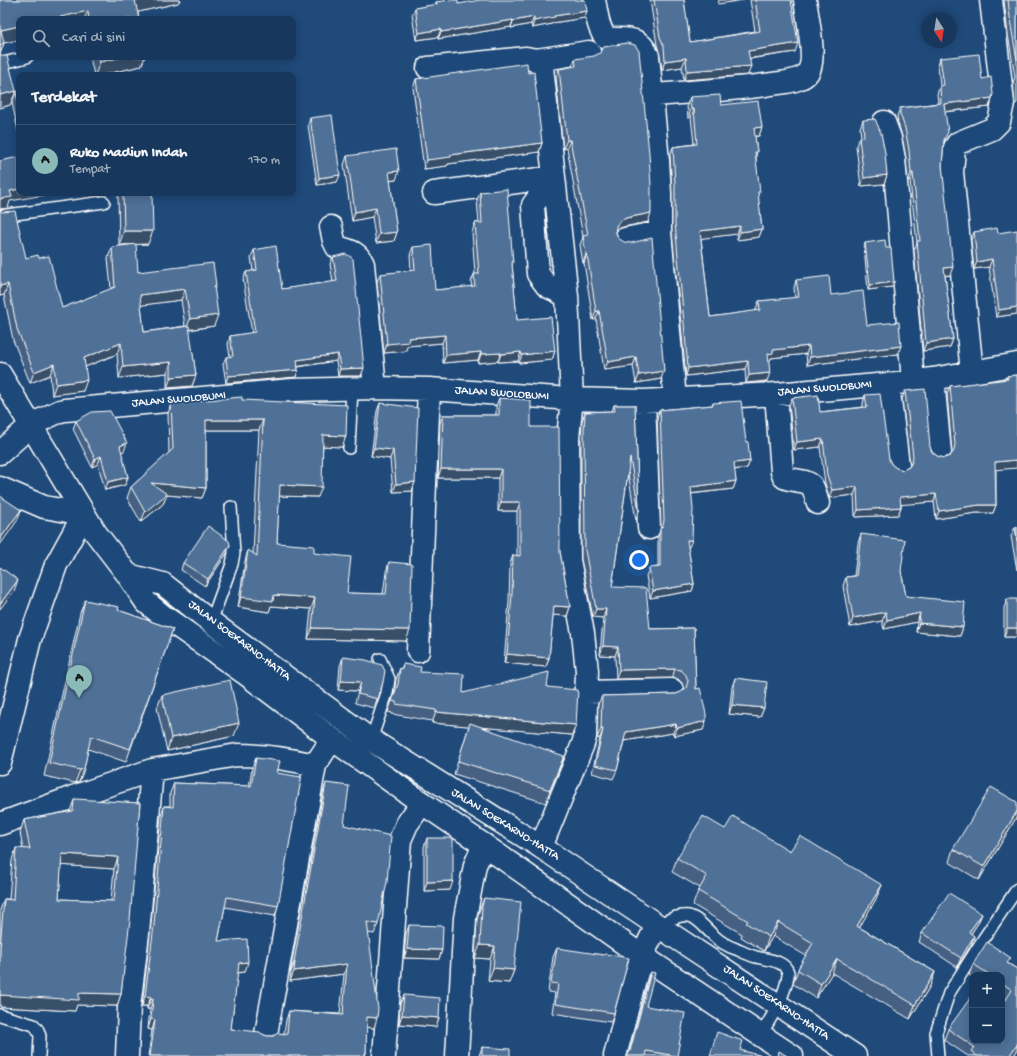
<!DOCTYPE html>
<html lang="id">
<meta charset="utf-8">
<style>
:root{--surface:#17385c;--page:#203f62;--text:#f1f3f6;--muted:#9eacbb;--line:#365272;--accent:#8bbbb9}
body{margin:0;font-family:"Gochi Hand",sans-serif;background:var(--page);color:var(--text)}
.controls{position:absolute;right:12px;bottom:12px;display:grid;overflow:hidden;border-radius:8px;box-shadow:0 2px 10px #0003}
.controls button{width:36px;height:36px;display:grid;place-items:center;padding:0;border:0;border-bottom:1px solid var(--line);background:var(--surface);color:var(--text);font:20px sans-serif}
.compass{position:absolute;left:921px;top:12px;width:36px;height:36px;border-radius:50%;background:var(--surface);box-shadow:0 2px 10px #0003;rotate:168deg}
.you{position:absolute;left:639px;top:560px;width:14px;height:14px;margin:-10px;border:3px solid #fff;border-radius:50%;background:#1a73e8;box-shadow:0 0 0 6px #1a73e833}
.badge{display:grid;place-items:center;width:26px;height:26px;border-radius:50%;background:var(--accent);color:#111;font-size:13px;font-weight:700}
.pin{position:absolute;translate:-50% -33px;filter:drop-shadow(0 1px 2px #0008)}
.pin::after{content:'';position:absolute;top:21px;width:14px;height:12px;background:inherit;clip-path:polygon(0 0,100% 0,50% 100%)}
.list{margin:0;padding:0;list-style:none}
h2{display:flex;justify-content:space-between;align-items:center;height:52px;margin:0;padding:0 16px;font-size:17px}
h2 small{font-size:13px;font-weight:400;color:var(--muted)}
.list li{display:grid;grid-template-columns:26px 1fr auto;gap:12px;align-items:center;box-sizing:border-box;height:72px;padding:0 16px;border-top:1px solid var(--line)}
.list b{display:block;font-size:15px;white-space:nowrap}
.list p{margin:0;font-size:13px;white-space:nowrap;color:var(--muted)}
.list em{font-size:13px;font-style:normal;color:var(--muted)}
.icon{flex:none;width:22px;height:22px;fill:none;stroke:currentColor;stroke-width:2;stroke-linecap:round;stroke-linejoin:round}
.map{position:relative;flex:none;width:1017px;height:1056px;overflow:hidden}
.search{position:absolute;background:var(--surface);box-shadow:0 2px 10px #0003;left:16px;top:16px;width:280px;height:44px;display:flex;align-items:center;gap:10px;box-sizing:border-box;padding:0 14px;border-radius:8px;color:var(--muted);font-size:15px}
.panel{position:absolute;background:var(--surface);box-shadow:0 2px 10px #0003;left:16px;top:72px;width:280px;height:124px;border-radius:8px}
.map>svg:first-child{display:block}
</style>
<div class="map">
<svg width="1017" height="1056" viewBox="0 0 1017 1056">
<rect width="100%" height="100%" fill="#1f4a7a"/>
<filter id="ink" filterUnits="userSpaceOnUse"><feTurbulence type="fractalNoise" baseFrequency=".025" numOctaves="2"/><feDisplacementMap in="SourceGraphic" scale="8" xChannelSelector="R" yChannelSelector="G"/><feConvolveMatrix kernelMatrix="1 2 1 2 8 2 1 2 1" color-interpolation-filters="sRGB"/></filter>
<g filter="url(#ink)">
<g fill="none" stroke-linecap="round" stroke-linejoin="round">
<g stroke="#fff" stroke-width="14">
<path id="lane" d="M0,64l27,-7
M0,216l104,-14
M349,448l3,-59
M211,622l21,-58 2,-11 -3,-46
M371,740l16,-47 2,-14 -9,-20
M657,925c10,-4 21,-11 32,-9 9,2 17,13 24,19 6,6 14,11 23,14 7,3 13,6 20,8 11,3 28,3 32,15 1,3 -1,6 -1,9 -5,20 -16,37 -27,55
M0,1015l34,10 4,5 2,6 -1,20
M938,1056l-2,-23 13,-40 35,-55 33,-49"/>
</g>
<g stroke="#fff" stroke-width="25">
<path id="street" d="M594,0c3,13 3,27 12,38 19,3 33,-4 42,18l10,105 2,33v38l15,167
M536,60l53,-8
M428,68l98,-10 10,2 6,7 25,229 5,103 -4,39 1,122 14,73 4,38 -2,66 -2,7 -42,103
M652,95c38,-3 76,-5 113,-10 11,-2 23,-2 33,-6 3,-1 8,-4 10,-7 9,-12 -1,-57 -3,-72
M884,122l6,16 4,21 19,222
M555,189l-14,5 -8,11 5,69 9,12 20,10
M434,193l120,-16
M331,227l3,14 3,6c13,4 20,4 26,17l12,124
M625,239l35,-7
M972,373l-20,-201 2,-23 4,-6 34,-14 7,-7 4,-19 -12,-103
M933,379l7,74
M888,384l10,81
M776,394l6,78 2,5c9,5 25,2 29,11 2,4 3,10 5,15
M644,401l5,127
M0,453l31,-28 29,-14 5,-1 227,-20 83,-2 54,1 143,10 72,2 132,-7 112,-10 45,-5 84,-15
M418,651l11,-262
M585,692l87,-2
M0,824l73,-27 79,-27 85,-15c26,0 52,4 78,10l17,-26
M266,1034l49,-269
M127,1056l2,-49 9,-74 14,-163
M384,1056l16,-216 7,-16 15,-21
M457,1056l8,-138 10,-53 9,-20
M615,1056l20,-77 7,-23 15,-31"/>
</g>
<g stroke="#fff" stroke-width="25">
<path id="secondary" d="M0,488l44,19 40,7"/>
</g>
<g stroke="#fff" stroke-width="25">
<path id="highway" d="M0,374l95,158 33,43 18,27 17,14 83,58 86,65 90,64 62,42 158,111 150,100
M128,575l35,9 48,38 160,118 170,107 116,78 198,131
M0,763l30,-124 26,-74 28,-51"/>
</g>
<use href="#lane" stroke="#1f4a7a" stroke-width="11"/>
<use href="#street" stroke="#1f4a7a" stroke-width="22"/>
<use href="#secondary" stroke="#1f4a7a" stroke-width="22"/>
<use href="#highway" stroke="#1f4a7a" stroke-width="22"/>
</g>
<path fill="#456182" stroke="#fff" fill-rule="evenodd" d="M0,0h180l-2,3 -40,9 1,7h-120l-15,24 -4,11 10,51 -10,3z
M650,0h34l6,42 65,-11 -5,-31h41l4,52 -46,7 -1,16 -64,5 -2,-13 -20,3 -2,-15 -3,-10z
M1004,0h13v103l-2,1 -2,-21 2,-6 -7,-43z
M436,2l22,2 127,14 -33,5v1l-20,4 -1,-4 -20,4v-1l-73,12v-2l-22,3 -4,-25 3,-7 20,-3z
M90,57h55l-4,9 -39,9h-8z
M940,58l42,21 10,19 -3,9 -44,5 -1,29 -2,24 8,110 -5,1 8,63 -3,8 -27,4 -9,-101 3,-7 -7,-62h-2l-2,-23 -4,-22 -4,-13 -1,-7 3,-8 38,-5 -1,-9 3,-8 -2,-20z
M575,59l73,163 -25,5 -6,2 -1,4 45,146 -25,4 -3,-17 -29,4 -8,-51 -3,1 -9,-57h-1l-3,-18 3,-8 -16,-89 -4,1 -7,-72 3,-8 13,-3z
M528,73l14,70 -3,9 -91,12 -1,2 -23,3 -11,-81 3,-9z
M19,91v44l-7,-32 4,-11z
M690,97l31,8 41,22 -3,9h-4l2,16 -1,4 2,40 4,33 -3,8 -22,3v-6l-36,4 9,79 46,-6v-2l3,-8 36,-3 -1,-10 2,-8 35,15 36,30 31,29 -91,11 -1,-11 -35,4 -1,3h-1l-2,20 -21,2 -1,-14 -59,7 -14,-145v-38l-2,-38 3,-8 21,-3 -3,-27 -3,1 -1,-13z
M310,118l27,64 -20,3 -9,-60z
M863,120l24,55 -3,9 -23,2 -5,-40 3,-8h2l-1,-10z
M347,156l49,24 -6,1 7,51 -3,9 -18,2 -4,-26 -20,4 -8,-56z
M480,192l32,72 5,56 38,31 -3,9 -33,3 -1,-2 -20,1v-1l-20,2v-3l-35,3 -1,-20 -35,3 -1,5 -22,2 -7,-71 3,-8 31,-3 -1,-16 3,-8 22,43 37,-3 -1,-5 3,-8h1l-3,-42 3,-9h4l-2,-23z
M118,193h34l-4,51 -29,1z
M0,210l26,48h13l23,50 49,-19 -3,-31 4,-11 26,25 78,13 -2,5v36l-25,4 7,45 -4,11 -25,2v-15l-48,5 -2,-24 -32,13 -2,24 -31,4 -2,-20 -20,8 -17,-43 -9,-45 -4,1zM181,300l4,26 -41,6 -3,-27z
M974,232l24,1 19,81 -21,3 -7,-50 -15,2 -3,-29z
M865,243l21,5 8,34 -2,5 -24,3 -4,-43z
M254,250l28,39 51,-7 -3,-18 3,-7 28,119h-23l-2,-15 -38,6 -2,10 -70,6 -3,-19 3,-7h4l-2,-13 2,-8 22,-3 -9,-54 3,-7 7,-1 -2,-14z
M1017,375l-21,95v35l-3,8h-17l-40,6 -2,-17 -33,2v3l-3,8 -43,2 -1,-22 -25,3 -4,-15 -5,-36 -26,3 -5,-45 3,-7 28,14 43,-5v-4l2,-8 26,69 5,4 7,2 6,-3 1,-3 -8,-65 3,-8 27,61 5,4 7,2 6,-2 2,-4 -5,-58 3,-8 56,-6 1,-4z
M499,398l32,29 29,125 10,55 -3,9 -14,-1 -4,43 -3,9 -42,-4 5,-61 1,-38 3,-9 4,1v-45h-19v-33h-60l2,-55 3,-8h53v-9z
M242,400l104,36 -4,11 -19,-1 -5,51 -39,-1 -2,47 37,10 33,40 36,1 3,-22 3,-10 17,79 -98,-2 3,-30 -40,-3 -2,6 -31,-5 7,-46 3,-11 5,4 6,-124h-53v58l-4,10 -35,-3 -4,9 -22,18 -14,-24 4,-11 38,-34 -1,-39 3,-11z
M380,403l35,79 -3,9 -19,1 -3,-33 -19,-3 6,-45z
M713,403l33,39 4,19 -3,7 -13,2 2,11 -3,8 -42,5 -2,53h-1l6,37 -2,7 -42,7 -4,-22 3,-8 9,-1v-31l3,-8 -4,-111 3,-7 52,-5z
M614,405h21l4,106 -3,9 -8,-47 -16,114 38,42 44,-1 2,61 10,32 -3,9 -29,6 -1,-3 -49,8 -7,29 -4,9 -21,-6 8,-35h-3l1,-34 4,-8 74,-2 5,-2 3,-3 -2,-6 -4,-4 -6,-1 -56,1 -1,-23 -15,-1 3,-37 -10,-1 -12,-58v-120l1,-18 3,-9 27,-1z
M76,421l48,30 -3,1 7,25 -3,8 -20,5 -7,-26 -6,3 -19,-38z
M1015,527h2v43l-6,-34z
M861,534l40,37 5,25 57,31 -3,9 -44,-4 1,-10 -33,7 -2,-8 -32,6 -7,-41 3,-9 8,-1 4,-33z
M227,553l-22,33 -24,-16 2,-7z
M1007,599l10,38h-13v-29z
M85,600l33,10 55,19 -47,133 -38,-13 -4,20 -5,13 -4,1 -31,-7 36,-163z
M343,657l40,25 -9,26 -19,-5 3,-12 -20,-1 2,-24z
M403,664l60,29 84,-6 29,38 -4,10 -89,-8 77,41 -14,35 -92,-29 15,-48 -37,-3v-2l-40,-7v-1l-4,-1 6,-17 2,-16 4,-11 1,1z
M735,678l29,30 -4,9 -31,-3 3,-27z
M162,695l72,41 -67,15 -10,-43z
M256,758l21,15 1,133 -3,10 -50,-9 -7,34 27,31 -8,1 -6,56 31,5 5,2h6l11,-3 2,-13 3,-9 51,3 4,-40 -54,7 1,-9h-1l33,-179 3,-10 18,42 34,99 -4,10 -6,-1 6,95 -8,-1v26l-1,3h-217l4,-26 -4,-1 2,-20h-3v-3h-5l8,-71 11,-119 3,-10h6v-13l4,-10 75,3 3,-18z
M74,800l66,3 -19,191 -4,12 -40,-1 -2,6 -75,-4v-97l4,-11h5l3,-39 4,-12 7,1 -3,-17 4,-12 46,-9zM61,865l53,4 -3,32 -52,-2z
M1016,818l-37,62 -30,-18 4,-13z
M725,829l65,22 86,48 -17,28 76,45 -5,14 -20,33 -78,-46 -16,25 -23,-14 6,-17 7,-11 -33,-20 -9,15 -23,-14 1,-3 -49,-29 5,-14 2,-3 -28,-16 5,-14z
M427,838l23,52 -26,1v-44z
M484,898l30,72 -5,13 -21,-2 2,-22 -15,-1 2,-38 2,-9z
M982,914l-4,9 -7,11 3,2 -3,9 -14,22 -38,-25 3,-9z
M409,925l33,25 -3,9 -35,-1 2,-24z
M557,948l57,65 -3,9 -59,-9 3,-20 -7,-1 5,-35z
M973,964h36l8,5v82l-4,5h-45l-24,-16 4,-11 54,12 4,-42 -4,-3v-21h-30v2l-3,-2z
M651,972l-5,34 31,50h-50l2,-2 19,-73z
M404,995l32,32 -37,-3 1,-20z
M482,1047l28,9h-31z"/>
<path fill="#384f6a" stroke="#fff" d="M135,0h45l-2,3 -48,11z
M719,0h25l-26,4z
M88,11l-4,8h-33z
M587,11l-2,7 -33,5v1l-20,4 2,-7 20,-5z
M534,17l-3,7 -20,4 2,-7z
M513,20l-2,7 -73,12 3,-7z
M19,26v14l-15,3 -4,11 1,-24z
M441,29l-3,8 -22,3 3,-7z
M798,43l-3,9 -50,7 3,-8z
M122,57h23l-4,9 -39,9h-7l5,-13z
M686,58l-4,9 -20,3 3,-9z
M751,66l-3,9 -64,5 3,-9z
M16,91l-6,14 -10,3v-13z
M992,98l-3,9 -48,5 3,-8z
M691,109h3l-3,8 -3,1z
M762,127l-3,9h-8l3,-8z
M567,140h3l-3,8 -4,1z
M542,143l-3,9 -91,12 -1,2 -23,3 3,-9 23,-5z
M399,171l-3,9 -11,1 4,-9z
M911,173h2l-3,8h-2z
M340,175l-3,7 -20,3 2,-7z
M887,175l-3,9 -23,2 3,-8z
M19,189v4h37l-46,8 -2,7 -8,1v-10l10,-8z
M376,208l-4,9 -20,4 3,-9z
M651,213l-3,9 -25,5 -6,2 -4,6 3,-9 4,-5 6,-3z
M740,226l-3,8 -40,5 3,-8z
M762,229l-3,8 -22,3 3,-8z
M124,231h29l-5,13 -29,1z
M397,232l-3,9 -18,2 3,-9z
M586,254h1l-3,9h-1z
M992,259l-3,8 -15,2 3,-7z
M953,267l-3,8 -9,1 3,-8z
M894,282l-2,5 -24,3 2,-5z
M8,284l-4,11 -4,1v-10z
M185,289l-4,11 -45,6 4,-11z
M1017,307v7l-21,3 3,-7z
M596,311h3l-3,8 -3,1z
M218,315l-4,11 -28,4 4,-11z
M445,335l-3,8 -35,3 -1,5 -22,2 3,-9 21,-6z
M953,339l-3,8 -27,4 3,-8z
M121,343l-4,11 -37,15 4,-11z
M809,346l-3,8 -35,4 -1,3 -5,1 3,-8 5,-4z
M901,346l-3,8 -91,11 3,-8z
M555,351l-3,9 -33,3 3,-8z
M481,352l-3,8 -35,3 3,-8z
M521,352l-3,9 -20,1 3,-8z
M501,353l-3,8 -20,2 3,-9z
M338,354l-2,7 -42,6 3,-7z
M636,357l-3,9 -29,4 4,-8z
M748,361l-3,8 -59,7 2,-8z
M171,362l-4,11 -48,5 4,-11z
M54,364l-4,11 -20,8 4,-11z
M364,368l-3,8h-23l2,-7z
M298,370l-2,7 -70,6 2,-7z
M664,371l-3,8 -25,4 3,-8z
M770,373l-3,8 -21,2 3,-8z
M196,375l-4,11 -25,2 4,-11z
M87,380l-4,11 -31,4 4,-11z
M206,420h57l-4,10h-57z
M323,435l23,1 -4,11 -22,-1z
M823,439l-3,8 -26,3 3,-8z
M127,443l-3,8 -7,3 3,-8z
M374,448l19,2 -3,9 -19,-3z
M101,456l-3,8 -6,3 3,-8z
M1017,460v8l-24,2 2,-8z
M750,461l-3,7 -16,2 3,-7z
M441,469h60l-3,9h-60z
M128,477l-3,8 -20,5 3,-8z
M736,481l-3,8 -45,5 3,-7z
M415,482l-3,9 -19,1 3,-8z
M151,483l55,5 -4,10 -35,-3 -4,9 -22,18 4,-10z
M280,485l42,2 -4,10 -42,-1z
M857,487l-3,8 -25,3 3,-8z
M936,494l-2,8 -37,3 3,-8z
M501,502h19l-3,9h-19z
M979,505h17l-3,8h-17l-40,6 3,-8z
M901,507l-3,8 -43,2 3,-7z
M21,510l-4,11 -17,24v-6z
M687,540h5l-3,7h-5z
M230,545l-3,8 -22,33 3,-7z
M18,580l-4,11 -14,18v-5z
M694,584l-2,7 -42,7 3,-7z
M274,595l41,3 -4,11 -40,-3 -2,6 -31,-5 3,-10z
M554,606l16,1 -3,9 -16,-1z
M596,609h10l-3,9 -10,-1z
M886,612l-4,9 -32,6 3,-9z
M920,613l-3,9 -33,7 3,-9z
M919,623l44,4 -3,9 -44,-4z
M312,628l98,2 -4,11 -98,-2z
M1007,628h10v9h-13z
M603,646l15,1 -3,9 -15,-1z
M507,654l42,4 -3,9 -42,-4z
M675,669l-3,9 -56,1 3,-9z
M341,681l20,1 -3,9 -20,-1z
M732,705l32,3 -4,9 -31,-3z
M436,712l140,13 -4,10 -140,-12z
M706,721l-3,9 -29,6 3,-8z
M239,723l-5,13 -67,15 4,-13z
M676,724l-3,9 -50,8 3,-9z
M601,729h2l-3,9h-3z
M564,756l-4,12 -14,35 4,-13z
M84,769l-5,13 -4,1 5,-13z
M1017,811v4l-1,3 -37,62 5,-13z
M62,854l56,3 -4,12 -56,-4z
M453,881l-3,9 -26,1 3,-9z
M882,885l-6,14 -24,41 5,-14z
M982,914l-4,9 -12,18 3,-9z
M778,922l-5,14 -9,15 5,-14z
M974,936l-3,9 -14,22 4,-9z
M480,945l15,1 -5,13 -15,-1z
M407,949l35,1 -3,9 -35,-1z
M837,959l-5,14 -16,25 5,-14z
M248,962l-3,10 -10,1 4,-10z
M294,962h1l-4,10h-1z
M347,964l-3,10 -54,7 4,-10z
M493,968l21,2 -5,13 -21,-2z
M935,972l-5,14 -20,33 5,-14z
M79,993l42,1 -4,12 -40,-1 -2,6 -75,-4v-12z
M145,996l6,1 -4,9h-5z
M151,999h2l-3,10h-3z
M402,1015l37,3 -3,9 -37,-3z
M367,1017l10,1 -3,10 -11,-1z
M151,1019l4,1 -3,10 -4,-1z
M1017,1045v6l-4,5h-4z"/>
<path fill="#507197" stroke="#fff" fill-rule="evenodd" d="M0,0h135l4,19h-50l-1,-8 -37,8h-32v7l-18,4 3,13 -4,2z
M450,0h8v4l22,-4h105l2,11 -33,5 1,1 -21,4v-4l-21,4v-1l-72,12v-3l-22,4 -4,-25 22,-4 -1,-2z
M654,0h30l6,42 70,-11 -5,-31h36l7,43 -50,8 3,15 -64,5 -1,-13 -21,3 -1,-15 -4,-9z
M1008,0h9v60l-6,-34z
M627,43l8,2 4,6 10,102 2,33v27l-25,5 -6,3 -4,5v7l2,5 6,4 7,1 21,-5 12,133 -25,4 -3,-18 -28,5 -9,-51h-3l-9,-57h-1l-3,-18 5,-1 -18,-95h-3l-8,-71 17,-3 -1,-7 19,-3 6,-3 4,-6z
M0,54l1,1 3,1h3l9,35 -16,4z
M979,54l3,25 9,-2 2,17 -1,4 -48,6 4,28 -4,8 -2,25 11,102 -9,1 9,71 -27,4 -9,-102h3l-7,-68h-2l-2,-23 -4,-22 -5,-14v-6l41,-5 -1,-17 4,-1 -4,-27z
M98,57h24l-22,5z
M527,63l1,10 6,-1 8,71 -92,12 1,2 -24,3 -11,-81z
M19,91v16l-3,-15z
M720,95l1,10 37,-4 4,26 -8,1 3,24h-2l5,40h-2l4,37 -22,3v-6l-40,5 10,86 50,-7 -1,-9 40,-4 -3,-17 33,-4 2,19 32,-4 4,34 32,-3 2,24 -91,11 -1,-11 -36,4v3l-5,1 2,19 -21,2 -1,-14 -60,7 -13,-145v-38l-2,-38 24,-3 -3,-35h-3l-1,-12z
M332,115l8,60 -21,3 -9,-60z
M875,119l6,14 4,20 2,22 -23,3 -5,-40 5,-1 -1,-17z
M396,149l3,22 -10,1 8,60 -18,2 -3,-26 -21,4 -8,-56z
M19,157v32l-9,2 2,6 -12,2v-38z
M507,189l6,74h-1l5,57 34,-3 4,34 -33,4 -1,-3 -20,2v-1l-20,1v-2l-35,3 -1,-20 -37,3 1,4 -22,2 -7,-70 35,-4 -2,-23 19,-2 3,45 40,-4 -1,-12h5l-4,-51h7l-2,-31z
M123,193h29l1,38h-29z
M0,210l2,2 13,-1 11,47 12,-3 1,3 10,-2 13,52 53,-21 -3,-40 24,-3 2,28 75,-9 3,22 -2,1 4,29 -28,4 -5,-30 -45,6 4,37 45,-6 7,49 -25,2v-15l-48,5 -2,-24 -37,15 3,22 -31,4 -2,-20 -20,8 -17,-43 -9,-45 -8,2z
M997,228l1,5 19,-3v77l-18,3 -7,-51 -15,3 -3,-30z
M885,240l1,8h5l3,34 -24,3 -5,-42z
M276,246l6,43 55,-8 -4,-24 13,-3 5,3 2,2 11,109 -24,1 -2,-15 -41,6 1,10 -70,6 -2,-19 7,-1 -3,-20 25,-4 -9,-60 11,-2 -3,-20z
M1017,375v85l-22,2 1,43h-17l-40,6 -3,-17 -36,3 1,10 -43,3 -1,-23 -25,3 -5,-15 -4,-36 -26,3 -5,-44 26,-3 2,17 47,-5 -2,-12 15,-1 9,65 2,5 5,4 7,2 6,-3 3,-5 1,-6 -8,-65 20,-2 5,58 2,5 5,4 7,2 6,-2 4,-5 1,-7 -5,-58 58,-7 -1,-3z
M242,397v3l105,5 -1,31 -23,-1 -1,52 -42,-2 -3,58 37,3v7l37,4 -4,36 39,1 3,-32 23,2 -2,66 -98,-2 3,-30 -41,-3 -1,6 -32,-4 7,-47 9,6 6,-136h-57v68l-55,-5 16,11 -22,18 -14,-25 42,-38 -2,-46z
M499,398l32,2v27h28l1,125 10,55 -16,-1 -5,52 -42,-4 5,-60 1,-39 7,1v-54h-19v-33h-60l2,-54h56z
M741,401l5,41h2l2,19 -16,2 2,18 -45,6 2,22 -1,31h-5l7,44 -41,7 -4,-23 11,-1v-38l3,-3 1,-6 -4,-110 53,-5v-2z
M380,403l38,5 -3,74 -19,2 -3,-34 -19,-2z
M614,405h21l4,106 -9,-53 -18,129 34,1 4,41 44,-1 2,61 4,-1 6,26v7l-29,7 -1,-4 -50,8 -9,38 -22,-5 8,-36h-2l1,-33 74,-2 5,-2 5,-4 2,-7 -2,-6 -5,-5 -6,-1 -56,1 -1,-23 -15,-1 3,-37h-10l-11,-59 -1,-120 1,-18 30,-1z
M110,411l17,32 -7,3 8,31 -20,5 -7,-26 -6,3 -19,-38 16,-9z
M0,496l21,14 -21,29z
M208,526l21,15 1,4 -22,34 -25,-16z
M1015,527h2v14z
M861,534l44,6 -4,31 5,25 59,6 -2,25 -44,-4 1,-10 -33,7 -1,-8 -33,6 -7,-41 10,-1z
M0,567l18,13 -18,24z
M1007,599h10v29h-10z
M85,600l34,7 -1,3 55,19 -43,120 -39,-13 -7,33 -4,1 -31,-7z
M343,657l23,3 16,5 3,6 -2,11 -5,17 -20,-5 3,-12 -20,-1z
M403,664l18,3 -1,5 44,2 -1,19 86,-21 -2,15 31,3 -2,35 -140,-13v-2l-40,-6v-2l-4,-1 6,-17 2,-16 2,1z
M735,678l32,4 -3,26 -32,-3z
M230,680l9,43 -68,15 -9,-43z
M470,723l94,33 -14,34 -92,-29z
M256,758l24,3 -3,12 24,4v3l-23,126 -51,-9 -9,44 29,-2 1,23 -9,1 -8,66 29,3 2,2 5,2h6l5,-3 9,1 2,-23 54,4 4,-51 -53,7 1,-9h-1l32,-179 23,3 -5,39 47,11 -4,46 -9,42 -11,-2 11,87 -1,9 -10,-1 -1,36h-1v3h-215l5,-36 -4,-1 2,-20h-2v-2l-6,-1 9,-71 10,-119 9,1 1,-24 77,3z
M991,787l26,15v9l-33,56 -31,-18z
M76,799l64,4 -10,117 -9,74 -42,-1v7l-79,-5v-48l4,-48 9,1 3,-52 14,1 -6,-29 49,-9 1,-11zM62,854l56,3 -4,44 -55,-2z
M703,816l22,13 8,-13 57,35 10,-15 82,49 -25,41 78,46 -20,33 -78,-46 -16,25 -23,-14 1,-3 14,-24 -35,-21 -9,15 -23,-14 2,-2 -50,-30 9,-15 -30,-18z
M427,838h26v43l-26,1z
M949,893l33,21 -13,18 5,4 -13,22 -39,-25z
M484,898l37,4 -7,68 -21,-2 2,-22 -15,-1 2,-39z
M409,925l34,1 -1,24 -35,-1z
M987,942l24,16 -4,5 10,6v76l-8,11h-32l-6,-5 3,-4 -26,-18 23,-32 1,1v43h30v-35l10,-16 -10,-7v-8h-12l-17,-11z
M557,948l47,7 1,-1 24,4 -15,55 -59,-9 3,-20 -7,-1z
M651,972l4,1 -9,33 39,7 -8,43 -31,-5 -1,5h-18l3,-5z
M404,995l36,3 -1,20 -37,-3z
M717,1032l26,9 -3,9 23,6h-53z
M482,1047l28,2v7h-28z
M779,1051l8,5h-9z"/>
</g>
<g text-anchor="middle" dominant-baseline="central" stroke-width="3" stroke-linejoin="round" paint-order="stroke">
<g font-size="12" fill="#fff" stroke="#1f4a7a">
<text transform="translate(825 389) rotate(-5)">JALAN SWOLOBUMI</text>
<text transform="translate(502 394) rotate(4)">JALAN SWOLOBUMI</text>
<text transform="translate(179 400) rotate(-5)">JALAN SWOLOBUMI</text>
<text transform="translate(239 641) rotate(37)">JALAN SOEKARNO-HATTA</text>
<text transform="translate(505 825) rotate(32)">JALAN SOEKARNO-HATTA</text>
<text transform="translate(776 1003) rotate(34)">JALAN SOEKARNO-HATTA</text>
</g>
</g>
</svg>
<div class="controls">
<button>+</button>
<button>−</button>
</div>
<svg class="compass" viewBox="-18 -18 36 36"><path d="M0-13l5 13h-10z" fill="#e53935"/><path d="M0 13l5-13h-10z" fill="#9eacbb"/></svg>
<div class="you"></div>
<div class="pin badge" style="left:79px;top:698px">A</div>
<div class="search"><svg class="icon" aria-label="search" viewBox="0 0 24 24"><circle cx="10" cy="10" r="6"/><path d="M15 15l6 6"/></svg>Cari di sini</div>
<section class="panel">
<h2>Terdekat<small></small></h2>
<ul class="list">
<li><span class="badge">A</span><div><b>Ruko Madiun Indah</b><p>Tempat</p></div><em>170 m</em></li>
</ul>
</section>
</div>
